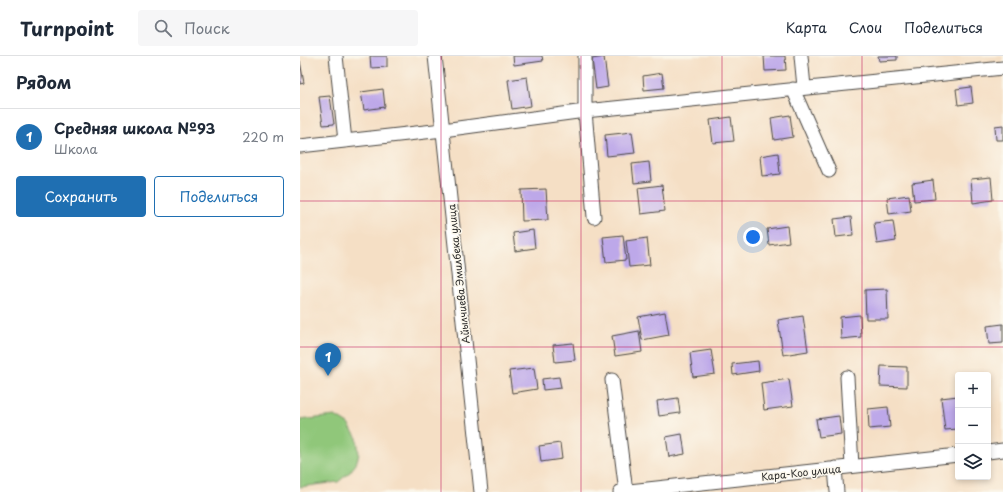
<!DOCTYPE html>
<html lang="ru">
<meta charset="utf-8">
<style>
:root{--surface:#fff;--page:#f6f6f7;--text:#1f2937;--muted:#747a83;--line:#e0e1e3;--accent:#1f6fb2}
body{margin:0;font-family:"Playpen Sans",sans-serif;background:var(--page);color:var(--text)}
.controls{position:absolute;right:12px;bottom:12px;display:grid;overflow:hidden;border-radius:4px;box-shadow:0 2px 6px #0003}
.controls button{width:36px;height:36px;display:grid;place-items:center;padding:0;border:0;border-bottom:1px solid var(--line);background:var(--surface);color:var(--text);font:20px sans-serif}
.you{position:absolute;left:453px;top:181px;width:14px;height:14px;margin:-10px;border:3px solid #fff;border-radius:50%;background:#1a73e8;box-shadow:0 0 0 6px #1a73e833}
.badge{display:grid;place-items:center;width:26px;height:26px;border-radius:50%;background:var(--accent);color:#fff;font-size:13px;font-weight:700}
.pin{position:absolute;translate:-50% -33px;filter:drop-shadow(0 1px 2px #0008)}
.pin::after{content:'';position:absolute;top:21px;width:14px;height:12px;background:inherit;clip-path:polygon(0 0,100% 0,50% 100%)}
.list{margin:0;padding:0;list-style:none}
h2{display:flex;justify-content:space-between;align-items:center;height:52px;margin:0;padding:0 16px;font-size:17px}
h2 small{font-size:13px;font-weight:400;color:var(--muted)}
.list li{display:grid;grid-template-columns:26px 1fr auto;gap:12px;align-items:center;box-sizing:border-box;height:56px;padding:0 16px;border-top:1px solid var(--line)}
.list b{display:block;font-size:15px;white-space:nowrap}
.list p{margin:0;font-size:13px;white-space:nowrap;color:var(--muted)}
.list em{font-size:13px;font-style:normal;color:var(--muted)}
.actions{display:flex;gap:8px;padding:12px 16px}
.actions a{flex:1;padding:9px 0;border:1px solid var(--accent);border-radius:4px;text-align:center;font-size:14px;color:var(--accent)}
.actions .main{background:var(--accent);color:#fff}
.icon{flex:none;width:22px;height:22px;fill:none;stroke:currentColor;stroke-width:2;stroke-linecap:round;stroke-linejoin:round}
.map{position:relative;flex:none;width:703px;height:436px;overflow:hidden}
header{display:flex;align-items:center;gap:24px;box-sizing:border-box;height:56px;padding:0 20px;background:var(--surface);border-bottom:1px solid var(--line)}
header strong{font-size:19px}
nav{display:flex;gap:22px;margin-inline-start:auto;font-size:14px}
.search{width:280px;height:36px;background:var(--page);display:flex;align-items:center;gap:10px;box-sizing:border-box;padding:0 14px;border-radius:4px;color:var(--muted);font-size:15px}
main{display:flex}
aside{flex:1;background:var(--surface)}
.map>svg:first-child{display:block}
</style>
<header>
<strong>Turnpoint</strong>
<div class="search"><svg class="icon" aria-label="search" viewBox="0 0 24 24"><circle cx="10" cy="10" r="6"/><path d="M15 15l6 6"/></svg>Поиск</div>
<nav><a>Карта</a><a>Слои</a><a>Поделиться</a></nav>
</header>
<main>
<aside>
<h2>Рядом<small></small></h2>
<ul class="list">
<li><span class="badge">1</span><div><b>Средняя школа №93</b><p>Школа</p></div><em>220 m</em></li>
</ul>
<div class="actions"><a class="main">Сохранить</a><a>Поделиться</a></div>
</aside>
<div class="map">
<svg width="703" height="436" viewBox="0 0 703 436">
<rect width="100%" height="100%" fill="#fbf7ec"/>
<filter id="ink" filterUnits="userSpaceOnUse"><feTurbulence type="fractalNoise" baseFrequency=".025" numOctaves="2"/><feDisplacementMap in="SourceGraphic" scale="8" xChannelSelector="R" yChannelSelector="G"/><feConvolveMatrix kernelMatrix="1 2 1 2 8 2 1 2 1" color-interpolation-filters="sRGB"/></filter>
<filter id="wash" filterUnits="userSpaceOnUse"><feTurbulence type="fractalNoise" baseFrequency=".012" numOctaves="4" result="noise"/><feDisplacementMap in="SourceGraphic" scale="16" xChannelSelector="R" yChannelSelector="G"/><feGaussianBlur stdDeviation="0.9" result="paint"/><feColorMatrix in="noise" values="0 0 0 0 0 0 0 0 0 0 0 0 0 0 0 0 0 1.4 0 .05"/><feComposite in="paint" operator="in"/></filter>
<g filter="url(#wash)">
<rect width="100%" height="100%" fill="#f5dfc5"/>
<path fill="#90c77a" stroke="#5e7952" d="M35,360l13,8 9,14 2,16 -3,10 -7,9 -11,9 -38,5v-67z"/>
<g id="blocks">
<path fill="#bda8e9" d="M70,0h17v11l-16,1z
M213,0h29l1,5 -29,4z
M464,0h21l1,14 -21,1z
M578,0h19v4l-18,1z
M304,1l4,30 -12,2 -4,-30z
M0,5l4,22 -4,1z
M362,17l2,15 -20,2 -1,-14z
M227,21l4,29 -19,3 -4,-29z
M671,31l2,16 -15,2 -2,-16z
M83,33l2,18 -21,3 -3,-18z
M30,40l4,28 -11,1 -4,-28z
M490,59l3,22 -19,3 -3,-22z
M431,61l3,24 -21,2 -3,-23z
M703,69v15h-7l-1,-14z
M332,76l3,21 -28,3 -2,-21z
M478,97l2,21 -18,2 -2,-20z
M349,106l2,19 -17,2 -2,-19z
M691,121l2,23 -20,3 -2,-24z
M633,124l2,19 -21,2 -2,-18z
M362,129l3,26 -24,3 -3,-26z
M246,133l2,31 -26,1 -1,-31z
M609,139l2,16 -22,3 -2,-16z
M551,161l2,18 -17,2 -2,-18z
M593,165l3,20 -19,3 -3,-21z
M487,170l2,16 -20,3 -2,-16z
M233,174l2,18 -20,3 -2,-18z
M323,179l3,25 -20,2 -3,-25z
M347,182l3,27 -21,2 -3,-26z
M587,233l1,30h-22l-1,-29z
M365,256l4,23 -27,5 -4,-23z
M560,259l1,22 -20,2 -1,-22z
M503,260l5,35 -25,4 -5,-35z
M703,268v19l-14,1 -2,-18z
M339,275l3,21 -27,4 -3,-20z
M273,287l2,17 -20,2 -2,-17z
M411,294l4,24 -22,3 -3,-24z
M458,305l1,10 -26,4 -1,-11z
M581,310l26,1v20l-27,-1z
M234,312l3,21 -25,4 -3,-22z
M259,321l2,11 -18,2 -1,-11z
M489,323l4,27 -29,4 -3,-27z
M658,340v33l-13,1 -4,-32z
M378,342l2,15 -21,3 -2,-15z
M588,351l2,20 -21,2 -1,-20z
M539,360l2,18 -22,3 -3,-18z
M382,378l3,20 -16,3 -3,-20z
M260,387l2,16 -21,3 -2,-16z"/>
</g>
</g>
<g filter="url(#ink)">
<use href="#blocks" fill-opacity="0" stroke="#494642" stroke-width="1"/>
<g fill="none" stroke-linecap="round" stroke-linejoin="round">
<g stroke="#494642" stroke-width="15">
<path id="minor" d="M36,0l9,85
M135,0l46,436
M285,0v55l9,106
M501,0l3,31
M493,33l36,82
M0,90l143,-16 142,-19 418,-43
M547,321l5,89
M312,324l14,112
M688,396l15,-2
M535,412l2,24
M320,436l338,-37"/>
</g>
<use href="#minor" stroke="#fff" stroke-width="13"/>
</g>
</g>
<path fill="none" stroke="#c2185b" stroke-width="1" stroke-opacity="0.55" d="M141,0v436M281,0v436M422,0v436M562,0v436M0,145h703M0,291h703"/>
<g text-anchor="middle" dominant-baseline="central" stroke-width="3" stroke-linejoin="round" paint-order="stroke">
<g font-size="10" fill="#2b2b2b" stroke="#fbf7ec">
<text transform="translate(158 218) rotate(-96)">Айылчиева Эмилбека улица</text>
<text transform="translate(501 416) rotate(-6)">Кара-Коо улица</text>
</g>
</g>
</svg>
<div class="controls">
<button>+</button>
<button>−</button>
<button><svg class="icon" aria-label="layers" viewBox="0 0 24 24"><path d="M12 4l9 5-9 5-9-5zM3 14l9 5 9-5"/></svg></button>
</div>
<div class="you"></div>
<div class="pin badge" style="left:28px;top:320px">1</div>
</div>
</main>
